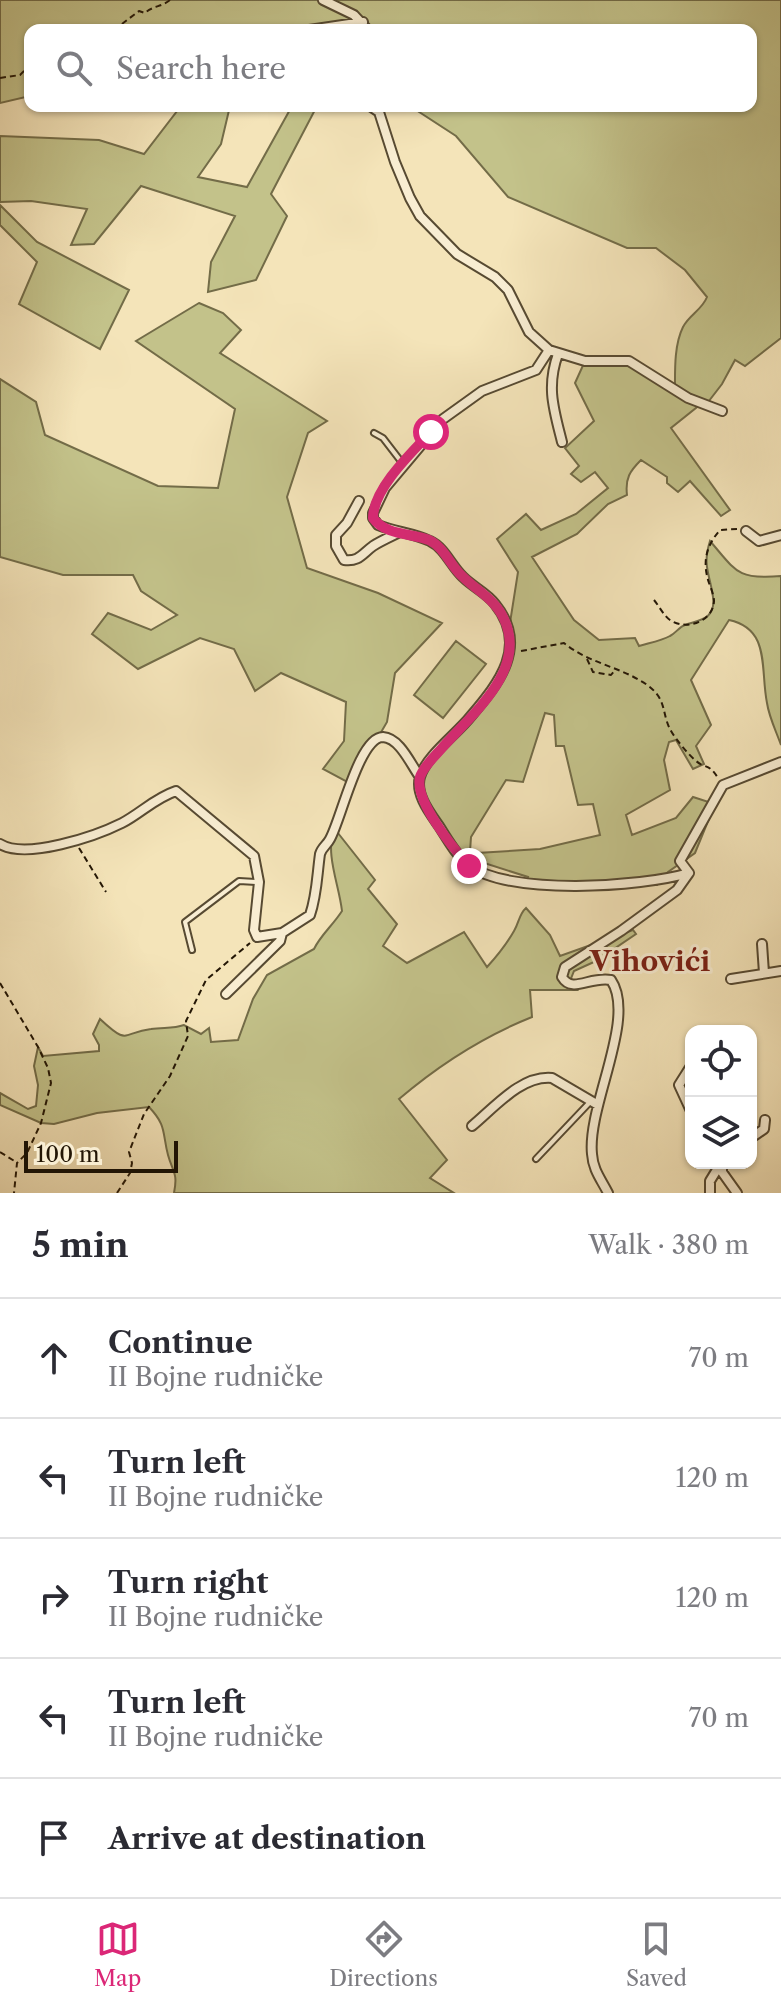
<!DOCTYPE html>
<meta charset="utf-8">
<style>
:root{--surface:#fff;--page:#f2f2f3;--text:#2b2b33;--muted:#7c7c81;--line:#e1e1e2;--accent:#db2777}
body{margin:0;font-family:"Libre Caslon Text",serif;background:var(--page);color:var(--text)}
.controls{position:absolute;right:24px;bottom:24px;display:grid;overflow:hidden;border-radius:16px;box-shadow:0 2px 6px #0004}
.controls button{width:72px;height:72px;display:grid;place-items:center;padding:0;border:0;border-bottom:2px solid var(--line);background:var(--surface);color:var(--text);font:40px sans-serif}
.scale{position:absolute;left:24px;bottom:20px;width:154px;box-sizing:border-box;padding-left:8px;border:4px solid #231605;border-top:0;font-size:22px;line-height:28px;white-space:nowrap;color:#231605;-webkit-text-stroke:6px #f8edd2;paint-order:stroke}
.stop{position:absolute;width:24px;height:24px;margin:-18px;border:6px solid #db2777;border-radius:50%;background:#fff}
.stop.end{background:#db2777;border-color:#fff;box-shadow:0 2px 8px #0008}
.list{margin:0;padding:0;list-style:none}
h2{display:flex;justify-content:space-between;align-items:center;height:104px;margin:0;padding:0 32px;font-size:34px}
h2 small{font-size:26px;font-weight:400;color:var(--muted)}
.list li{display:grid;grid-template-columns:52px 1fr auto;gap:24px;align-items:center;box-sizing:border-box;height:120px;padding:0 32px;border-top:2px solid var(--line)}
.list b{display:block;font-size:30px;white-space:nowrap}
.list p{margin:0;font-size:26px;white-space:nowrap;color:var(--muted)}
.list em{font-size:26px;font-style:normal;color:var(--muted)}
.icon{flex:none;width:44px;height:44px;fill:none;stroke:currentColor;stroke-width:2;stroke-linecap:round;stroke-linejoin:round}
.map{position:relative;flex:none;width:781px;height:1193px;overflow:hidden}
.search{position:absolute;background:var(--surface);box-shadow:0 2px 6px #0004;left:24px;right:24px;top:24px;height:88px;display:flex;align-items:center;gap:20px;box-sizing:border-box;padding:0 28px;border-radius:16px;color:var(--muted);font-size:30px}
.sheet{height:704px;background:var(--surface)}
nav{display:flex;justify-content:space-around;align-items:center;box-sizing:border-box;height:112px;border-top:2px solid var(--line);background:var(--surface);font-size:22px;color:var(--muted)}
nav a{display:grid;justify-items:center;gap:4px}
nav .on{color:var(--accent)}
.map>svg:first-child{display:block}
</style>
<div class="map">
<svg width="781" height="1193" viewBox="0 0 781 1193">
<rect width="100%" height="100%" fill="#f4e4b9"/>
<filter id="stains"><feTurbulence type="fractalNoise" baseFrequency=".0025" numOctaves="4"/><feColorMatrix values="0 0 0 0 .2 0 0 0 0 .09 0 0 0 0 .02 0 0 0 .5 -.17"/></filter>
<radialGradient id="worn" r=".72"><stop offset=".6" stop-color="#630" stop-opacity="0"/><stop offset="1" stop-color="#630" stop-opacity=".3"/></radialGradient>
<path fill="#c3c28a" stroke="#736c48" stroke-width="2" d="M0,0h781v338l-36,28 -10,-6 -13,24 -17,22 -4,-2 -30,24 59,82 -9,6 -31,-35 -12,11 -11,-9v-6l-26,-17c-11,11 -16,18 -14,35l-19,9 -31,30 -45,23 42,63 25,20 36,-2 4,8c10,-3 22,-5 31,-10 6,-3 9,-9 15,-11 15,-5 31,-6 28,-28 -3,-23 -11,-31 -3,-56 26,30 27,39 71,35v169c-5,-14 -12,-28 -14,-42 -7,-34 4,-74 -38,-83l-38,60 20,45 -15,21 8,18 -11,5 -17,-29 -7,2 -5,18 6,30 -44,25 6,20 44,-17 17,-21 22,7 -20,49 -27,19 -11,13h-132l3,-8 -53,-17 2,-7 63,-4 60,-14 -7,-31 -15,1 -14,-59h-8l-2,-31 -9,-2 -22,69 -17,-2 -35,57 -2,29 -42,-53 -7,-36 88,-111 1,-37 9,-57 -21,-33 29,-25 15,16 35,-16 32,-26 -13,-16 -14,10 -10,-8 8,-8 -14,-18 29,-27 -19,-38 10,-22 35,-1 55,30c0,-19 -1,-45 8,-63 6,-12 19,-17 24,-30l-22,-27 -29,-22h-29l-119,-51 -52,-61 -46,-30h341v-76h-721v66l-30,7z
M181,106h49l-9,38 -23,33 49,10 45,-81h25l-46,88 16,22 -31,64 -48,12 3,-30 24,-46 -94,-30 -47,58 -23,1 16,-36 -56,-8 -31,1v-66l99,4 45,14z
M0,205l37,37 92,48 -29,59 -81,-45 18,-42 -37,-37z
M199,303l24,10 18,17 -21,23 107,68 -19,12 -21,64 20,71 71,25 64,30 -47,50 -8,49 -36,62 -28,-15 21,-28 2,-39 -65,-29 -26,18 -21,-42 -34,-11 -62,31 -46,-35 16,-21 43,17 26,-15 -36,-24 -8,-16h-70l-63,-18v-178l36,23 9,33 113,51 60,2 17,-79 -99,-68z
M456,641l30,23 -43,54 -29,-23z
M334,828l41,52 -7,9 29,35 -14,22 24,17 57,-31 23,35c10,-11 19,-22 27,-36 5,-8 5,-17 12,-23l24,27 10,21 73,-26 3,4 -40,27 -22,10 -4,10 7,9h-47l2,27c-50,20 -92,47 -133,82l48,61 -17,18 24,15h-280c4,-20 -1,-20 -6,-38 -6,-23 -1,-29 -19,-48l-52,6 -43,11 -13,-1 -41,-18v-12l28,16 8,-3 2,-21 -4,-19 4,-19 5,9 56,-5v-6l-6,-11 7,-15c29,27 21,14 51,10 12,-2 22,0 33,-4l17,9 8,-6 2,14 27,-2 15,-41 14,-24 47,-26c6,-13 19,-24 28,-38 -3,-27 -17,-56 -8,-83z"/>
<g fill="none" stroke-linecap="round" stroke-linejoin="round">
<g stroke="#574a32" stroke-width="8">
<path id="service" d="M374,433l9,5 20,26
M192,950l-7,-28 54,-41 18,1
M536,1159l55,-58"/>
</g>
<g stroke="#574a32" stroke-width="12">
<path id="minor" d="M323,0l31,15 14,15
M309,30l54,-8
M370,106l9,6 16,50 15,36 10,18 37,38 38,23 13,13 21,42 20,18
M558,354c-12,33 -4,56 4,88
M359,501l-12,22 -11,12v11l8,14c15,2 18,-6 29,-14 8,-5 17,-9 25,-13
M746,531l13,10 22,-6
M0,844c26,16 96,-8 122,-21 19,-10 33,-25 54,-32l78,65 5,26 -5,48 3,7 25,-4 28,-18c7,-20 7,-40 10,-61 2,-7 7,-9 10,-15 11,-19 29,-102 53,-102 17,1 28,28 37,40
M689,873l-9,-12 43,-76 58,-23
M762,944l2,29
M731,979l50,-8
M226,994l54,-53 2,-8
M691,1066l-12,19 12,26
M472,1126c22,-18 49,-51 80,-48l46,27
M751,1138l13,-9 1,-9
M722,1163v9l15,21
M608,1193c-7,-14 -15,-23 -16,-39 -5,-48 45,-136 19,-174 -21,-4 -39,14 -49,-3l3,-10 56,-36 56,-41 12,-17c-48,14 -179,23 -221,-8 -12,-10 -20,-25 -29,-39 -9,-13 -24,-32 -19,-49 6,-21 38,-44 51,-61 28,-33 58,-70 24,-112 -8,-11 -22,-17 -32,-27 -12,-11 -18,-29 -33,-36 -16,-8 -35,-9 -52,-16l-5,-7v-5l12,-25 58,-69 39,-28 54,-21 13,-20 36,11h44l59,37 34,13
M710,1193v-12l11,-18"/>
</g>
<path stroke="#231605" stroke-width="2" stroke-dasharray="6 4" stroke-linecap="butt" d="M114,30l25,-19 6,2c7,-7 17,-6 25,-13
M0,78l20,-3 10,-10
M654,600c5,6 10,16 16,20 16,11 43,2 44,-19 0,-5 -3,-13 -5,-18 -7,-21 -3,-37 11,-53l17,-1
M521,651l43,-8c23,19 52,23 77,38 31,18 17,34 34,56 5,7 13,17 20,23 11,10 13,2 23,18
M587,659l6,13 18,3 4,-5
M79,848l27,44
M0,983l38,64 10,21 3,15 -10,40 -14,30 -10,10 -3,30
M0,1152l16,10
M117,1193l13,-20 2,-10 -3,-11 15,-38 26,-38 18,-40 -2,-15 20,-41 44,-37"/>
<use href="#service" stroke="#f8edd2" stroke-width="4"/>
<use href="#minor" stroke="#f8edd2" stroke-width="8"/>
</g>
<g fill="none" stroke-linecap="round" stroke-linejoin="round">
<path stroke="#db2777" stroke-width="10" d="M431,432c-19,20 -58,57 -58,86 13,18 38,15 56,22 15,7 21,25 33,36 15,15 33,23 42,43 24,51 -32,95 -62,129 -7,8 -19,19 -22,29 -6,24 34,72 49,89"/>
</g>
<g text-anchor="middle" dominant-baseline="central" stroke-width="6" stroke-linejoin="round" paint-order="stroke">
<g font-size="28" font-weight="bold" fill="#7a1f14" stroke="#f8edd2">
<text x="650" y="961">Vihovići</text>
</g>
</g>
<rect width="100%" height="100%" filter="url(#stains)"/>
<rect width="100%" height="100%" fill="url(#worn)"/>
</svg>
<div class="controls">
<button><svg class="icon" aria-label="locate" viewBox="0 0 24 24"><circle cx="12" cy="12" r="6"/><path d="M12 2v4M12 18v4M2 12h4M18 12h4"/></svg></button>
<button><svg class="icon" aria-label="layers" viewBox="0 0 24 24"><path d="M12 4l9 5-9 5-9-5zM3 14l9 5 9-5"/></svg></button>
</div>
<div class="scale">100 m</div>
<div class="stop" style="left:431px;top:432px"></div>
<div class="stop end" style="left:469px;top:866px"></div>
<div class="search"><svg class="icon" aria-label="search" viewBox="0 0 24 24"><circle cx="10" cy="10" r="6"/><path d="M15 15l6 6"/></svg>Search here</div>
</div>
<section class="sheet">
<h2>5 min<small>Walk · 380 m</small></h2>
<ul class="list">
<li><svg class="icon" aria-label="ahead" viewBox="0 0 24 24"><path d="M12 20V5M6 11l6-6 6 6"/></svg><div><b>Continue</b><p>II Bojne rudničke</p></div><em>70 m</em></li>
<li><svg class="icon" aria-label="left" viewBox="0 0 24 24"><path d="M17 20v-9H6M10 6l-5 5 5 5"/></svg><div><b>Turn left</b><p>II Bojne rudničke</p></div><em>120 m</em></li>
<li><svg class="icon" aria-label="right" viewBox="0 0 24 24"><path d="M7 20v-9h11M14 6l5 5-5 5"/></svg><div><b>Turn right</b><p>II Bojne rudničke</p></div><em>120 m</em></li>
<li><svg class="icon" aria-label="left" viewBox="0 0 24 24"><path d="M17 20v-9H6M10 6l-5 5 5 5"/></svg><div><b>Turn left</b><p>II Bojne rudničke</p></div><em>70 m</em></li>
<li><svg class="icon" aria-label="arrive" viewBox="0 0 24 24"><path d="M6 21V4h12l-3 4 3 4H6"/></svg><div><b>Arrive at destination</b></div></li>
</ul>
</section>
<nav>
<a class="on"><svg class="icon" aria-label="map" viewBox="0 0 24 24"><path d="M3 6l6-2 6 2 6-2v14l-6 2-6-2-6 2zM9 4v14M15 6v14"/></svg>Map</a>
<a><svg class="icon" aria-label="directions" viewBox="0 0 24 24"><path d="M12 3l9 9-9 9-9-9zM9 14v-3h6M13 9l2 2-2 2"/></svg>Directions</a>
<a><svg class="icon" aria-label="saved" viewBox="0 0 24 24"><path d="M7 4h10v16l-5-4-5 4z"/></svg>Saved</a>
</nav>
